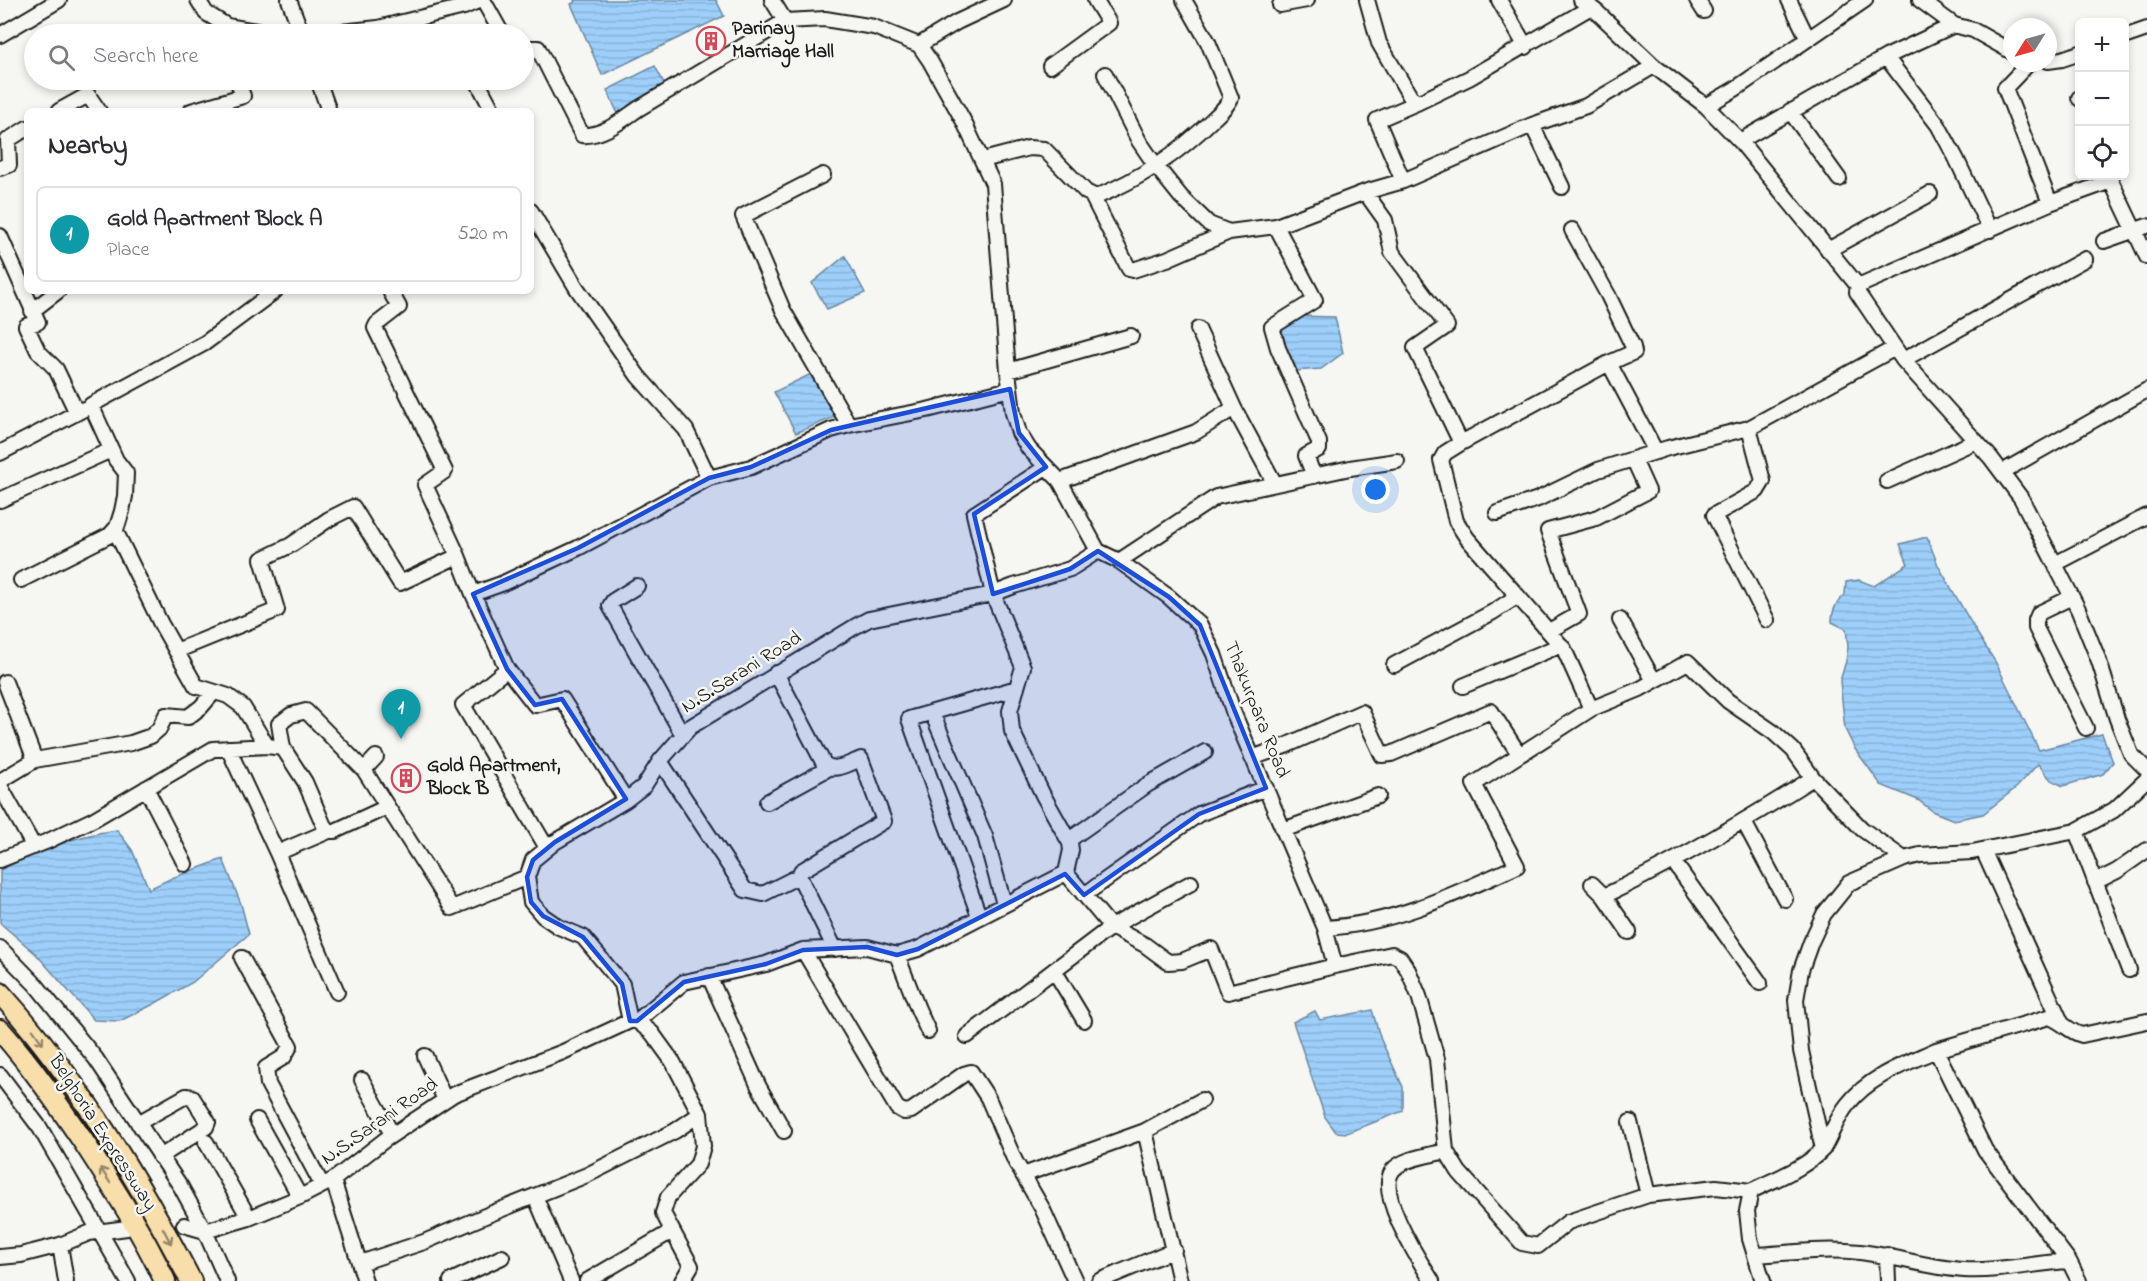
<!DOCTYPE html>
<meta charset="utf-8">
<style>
:root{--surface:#fff;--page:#f7f7f7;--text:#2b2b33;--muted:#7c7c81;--line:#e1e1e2;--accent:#111827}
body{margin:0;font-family:"Indie Flower",sans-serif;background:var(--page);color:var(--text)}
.controls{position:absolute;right:18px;top:18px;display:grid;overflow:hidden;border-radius:9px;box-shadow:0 3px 9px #0003}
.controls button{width:54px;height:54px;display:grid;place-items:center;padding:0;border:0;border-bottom:2px solid var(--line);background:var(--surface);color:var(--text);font:30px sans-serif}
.compass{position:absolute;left:2003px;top:18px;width:54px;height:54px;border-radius:50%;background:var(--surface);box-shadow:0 3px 9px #0003;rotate:233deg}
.you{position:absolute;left:1376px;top:490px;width:21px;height:21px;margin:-15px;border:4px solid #fff;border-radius:50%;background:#1a73e8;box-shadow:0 0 0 9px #1a73e833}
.badge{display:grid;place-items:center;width:39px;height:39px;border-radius:50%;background:var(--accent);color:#fff;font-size:20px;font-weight:700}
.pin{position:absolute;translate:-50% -50px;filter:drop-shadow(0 2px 3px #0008)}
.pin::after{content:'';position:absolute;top:32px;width:21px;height:18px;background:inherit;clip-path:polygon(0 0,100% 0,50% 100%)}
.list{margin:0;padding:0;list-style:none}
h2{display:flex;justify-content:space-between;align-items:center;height:78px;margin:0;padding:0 24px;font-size:26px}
h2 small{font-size:20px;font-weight:400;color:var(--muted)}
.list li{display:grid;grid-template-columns:39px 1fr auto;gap:18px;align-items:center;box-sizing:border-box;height:96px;margin:0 12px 12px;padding:0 12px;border:2px solid var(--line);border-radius:9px}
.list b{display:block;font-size:22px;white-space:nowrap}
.list p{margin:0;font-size:20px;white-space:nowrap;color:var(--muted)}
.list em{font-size:20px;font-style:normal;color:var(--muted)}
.icon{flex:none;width:33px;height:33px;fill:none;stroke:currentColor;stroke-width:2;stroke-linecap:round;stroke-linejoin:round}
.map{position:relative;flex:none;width:2147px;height:1281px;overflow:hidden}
.search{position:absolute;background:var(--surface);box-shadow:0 3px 9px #0003;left:24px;top:24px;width:510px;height:66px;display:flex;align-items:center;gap:15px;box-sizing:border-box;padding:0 21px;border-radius:33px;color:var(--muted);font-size:22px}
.panel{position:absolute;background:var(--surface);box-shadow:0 3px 9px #0003;left:24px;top:108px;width:510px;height:186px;border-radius:9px}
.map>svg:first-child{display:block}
</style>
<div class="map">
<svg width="2147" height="1281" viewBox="0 0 2147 1281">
<defs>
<pattern id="water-rules" width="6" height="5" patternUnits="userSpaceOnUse" patternTransform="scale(1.5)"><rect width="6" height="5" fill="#9dcffa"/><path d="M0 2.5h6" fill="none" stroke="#87b1d6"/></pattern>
</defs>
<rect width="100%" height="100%" fill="#f6f6f2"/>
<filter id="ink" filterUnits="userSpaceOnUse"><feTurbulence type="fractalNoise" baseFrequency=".0167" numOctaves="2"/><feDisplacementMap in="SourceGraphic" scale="12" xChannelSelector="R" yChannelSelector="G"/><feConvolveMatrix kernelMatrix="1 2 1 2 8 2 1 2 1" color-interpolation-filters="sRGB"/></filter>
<g filter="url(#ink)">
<path fill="url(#water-rules)" stroke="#6987a1" stroke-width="1.5" d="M574,0h142l8,16 -122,59 -31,-71 4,-2z
M655,66l14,27 -49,25 -13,-28z
M845,256l20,37 -38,16 -15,-26z
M1296,316l39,1 8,36 -22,16 -27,2 -16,-38z
M813,373l24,43 -41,17 -22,-41z
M1927,537l11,28 39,68 19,30 43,87 63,-16 11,28 -10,12 -40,12 -12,-6 -13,-16 -21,23 -34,27 -29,6 -20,-8 -16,-12 -37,-15 -26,-36 -10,-20 -5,-48 6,-20 2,-14 -2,-18 -14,-7c0,-12 4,-19 13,-28l1,-12 13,-2 15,6 34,-22 -8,-20z
M117,830l15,20 17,39 23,-11 51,-19 18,45 8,30 -56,48 -41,23 -32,16 -26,-1 -58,-66 -36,-31v-53c41,-20 72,-34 117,-40z
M1372,1010l9,30 22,47v24l-56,22 -11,-1 -11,-15 -32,-95 22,-11 5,9z"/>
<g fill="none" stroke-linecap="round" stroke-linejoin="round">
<g stroke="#1c1c1c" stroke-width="18">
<path id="minor" d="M198,0l8,13 21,13 48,8h48l55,-6 86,-21 16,-7
M289,0l13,34
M483,0l19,34
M772,0l13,21 40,-2 49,8 45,18 11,16 33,59 30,64 15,187 5,42 6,20 10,16 31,32 38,70
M1367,0l12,43 32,55 8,4 50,-24 122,-71
M1499,0l27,47
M1581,0l16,12 57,54 52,40 34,35 118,145 -1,6 46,68 88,98 30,40 57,111 21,52 18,58 14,35 16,16
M1697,0l7,11
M1789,0l19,39
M1920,0l34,25 19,5 39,22
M1280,5l27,-5
M0,35l59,-35
M2124,37l23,-8
M919,45l38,-23 47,-22
M524,53l7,-5h7l44,87c20,2 40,-15 56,-26l147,-88
M1886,57l52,68 18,33 34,72
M2048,61l14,-2 18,-6
M2029,63l-24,25 45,115
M1050,66l59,-43 -14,-23
M1105,74l34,67 17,25 25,31 28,27 20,8 47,-6 89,-34 38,-11 129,-56 54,-19 68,-40
M318,80l11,31
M480,80l-3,1 16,30
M2079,98l1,1
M1706,106l29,-17 130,-89
M59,111l29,-16 11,16
M191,111l52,-15 -6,-16
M1790,111l49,68
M1532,125l30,62
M1740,141l146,-84 68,-32
M983,160l46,-12 15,1 42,43 10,5c44,-18 84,-45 117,-78 6,-6 14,-12 18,-21l-23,-56 -24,-42
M0,168l9,-3 -1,-25 19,-12
M823,175l-80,41 40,94 66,115
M1403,181l-26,-61 42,-18
M1365,192l20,28 7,32 55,74 -32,22 46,95 -16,10 -4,7 15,61 11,17 97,111 27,60
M1092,196l37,73 4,1 34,-11 62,-27
M531,211l45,76 62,89 48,54 23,48
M1276,226l39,74 -43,27 6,21 41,94v7l-13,7 8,20
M1572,230l36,65 25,52 1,5 -25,11
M0,236l38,86 -12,4 12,25 18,18 21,44
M2104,241l43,-15
M1828,250l102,-56
M1858,286l192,-83 61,-22 36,76
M390,291l9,16 -22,17 -2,4 70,143 -20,14 33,71
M32,311l26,-20
M1198,329l36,79
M1903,360l182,-101
M1008,371l123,-35
M1461,443l148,-80 47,89
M0,453l84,-44
M1046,467l-72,47 19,80 30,73 -13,44 2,20 31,64 27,48 1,7 -5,23 45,54 34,18 23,17 14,-1 29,-12 17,43 107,-26
M2002,472l145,-82
M1060,481l136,-49 38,-24 41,76
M1887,481l89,-40
M0,500l111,-50
M1497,513l41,-14 60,-29 70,-22 81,-20
M115,530l46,94 35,62 32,10 15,11 24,39
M1098,551l21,10 50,36 31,28 14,29 20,60 91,214 10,38 57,-12 8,4 8,12 11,26 18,63 9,92 13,21 63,71 16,3 30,-24 80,-27 68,-8 35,4
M1119,561l97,-64 134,-29 47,-7
M2055,564l92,-48
M21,580l89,-45 7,-8 5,-16 3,-15 1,-23 -10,-13 -25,-55 114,-62 70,-52
M637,586l-24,15 -3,5 73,129
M473,594l34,75 -44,36 84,143
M2072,597l-33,16 -3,7v8l50,100
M1620,620l34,61
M1767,620l-53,-105 43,-24 6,-10 -14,-53 146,-80
M1549,631l30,-17 -31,-83 48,-13 52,-27 -14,-31
M176,651l101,-41 -15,-51 29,-14 38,-26 24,-12 47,76 58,-27 15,38 28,-10 77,-36 131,-70 42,-11 80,-37 18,-5 78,-15 83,-21
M1394,665l99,-53 25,-16
M507,669l28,36 27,-6 64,101
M776,673l48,91c11,9 26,-1 37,-5l23,62 -83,50 -2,5
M1463,686l98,-41
M932,713l53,123 19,68
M228,748l49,105 60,139
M283,748l-4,-24 12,-9 15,-4 58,59
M376,757l-12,13 88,138 75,-31
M1252,758l33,-12 77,-34 20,43 9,-1 100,-43 28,43
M35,760l96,-17 20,-7 8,-7 7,-14 22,2 13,-10 13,-15
M660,761l85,129 18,4 36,-18 36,73
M0,781l35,-21 -30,-78
M0,786l34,61
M146,788l39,76
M767,802l62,-34
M1744,822l41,77
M1283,830l95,-34
M2076,831l53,139
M1069,840l78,-55 58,-33
M1983,850l78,172
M277,853l52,-22
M0,860l48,-19 46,-22 119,-70 54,-3 16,2 22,34 19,44 5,5h6l52,-24
M1673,861l87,122
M2095,882l22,-11 30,-21
M1592,884l12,12 25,36
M1084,895l115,-81 67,-26
M1604,896c72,-34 141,-75 209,-118
M979,916l-70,-197 108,-31
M1325,928c69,-4 130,-34 192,-62l-43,-82 117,-75 49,-20 48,-27 40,39 45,31 20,18 20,28 49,51 42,30
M0,948l36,37 60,74 85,128 24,44 22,50
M803,950l64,-3 30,8 21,-6 148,-76
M897,955l21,54 10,22
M242,958l48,88 -6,11 -18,11 2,16 54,101
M1054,970l30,50
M709,976l50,111 25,44
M630,1021l-8,-37 -39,-47 -24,-10 -16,-11 -12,-14 -4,-25 6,-17 22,-18 71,-42 18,-14 16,-25 30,-34 166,-101 13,-7 124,-25 21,-8 56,-17 28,-18
M637,1021l47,-39 82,-18 37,-14 94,158 7,4 7,-1 53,-37 7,-2 17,26 27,63 27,47 33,73
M967,1036l144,-109 80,-44
M425,1056l20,44
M0,1075l40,53 88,153
M362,1080l30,54
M257,1120l43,77
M1630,1122l18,73
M138,1123l48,-27 6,1 16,25 -2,5 -46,30
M206,1142l43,76
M1823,1149c9,-15 14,-32 25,-45 22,-28 57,-40 88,-54
M1023,1175l122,-44
M333,1180l32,101
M535,1196l36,85
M184,1225l21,6 44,-13 51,-21 33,-17 53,-41 68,-45 109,-42 67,-31h7l15,12 21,29 27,52 3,32 -5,18 -30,33 -5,16 28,53 -9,15
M60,1245l6,36
M1755,1255c35,-2 71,-7 105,-3 35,4 69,16 104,18 35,2 70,-7 105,-9l-84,-111 -49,-100 113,-33c13,4 20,15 33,18l65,-14
M1887,1255l1,26
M0,1257l21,-2 39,-10 29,-12 38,-5
M2069,1261l10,20
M360,1263l64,-21 61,-26 102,-41 88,-44 25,-17
M451,1281l51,-24
M587,1281l85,-50
M1099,1281l75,-31
M1180,1281l-35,-150 57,-31
M1432,1281c-13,-21 -57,-88 -39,-111 10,-12 39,-15 53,-19
M1763,1281l-13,-42 -3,-28 4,-20c24,-12 53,-22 72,-42l-22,-98 -5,-51 5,-30 10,-28 13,-28 25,-31 55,-24 16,-4 52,-3 104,-21 38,-21 33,-31"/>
</g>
<g stroke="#1c1c1c" stroke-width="24">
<path id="highway" d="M0,993c77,85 138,186 191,288
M0,1030c31,35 57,73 83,111 30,46 59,91 82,140"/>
</g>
<use href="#minor" stroke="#f6f6f2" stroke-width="14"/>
<use href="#highway" stroke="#f8deab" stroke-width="20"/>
</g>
<defs><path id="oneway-shaft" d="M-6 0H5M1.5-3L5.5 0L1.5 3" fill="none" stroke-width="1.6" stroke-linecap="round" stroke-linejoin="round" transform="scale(1.5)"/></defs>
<g stroke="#95876b">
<use href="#oneway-shaft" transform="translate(38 1037) rotate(55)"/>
<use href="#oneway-shaft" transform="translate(105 1175) rotate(-123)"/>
<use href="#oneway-shaft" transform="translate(167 1236) rotate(62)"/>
</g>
</g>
<path fill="#1d4ed8" fill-opacity="0.2" stroke="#1d4ed8" stroke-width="4.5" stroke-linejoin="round" d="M1010,389l9,44 27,34 -72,47 19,80 77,-25 28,-18 71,46 31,28 66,163 -67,26 -115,81 -19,-21 -147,75 -21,6 -30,-8 -64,3 -37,14 -82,18 -47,39h-7l-8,-37 -39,-47 -40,-21 -12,-14 -4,-25 6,-17 22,-18 71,-43 -64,-100 -27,6 -28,-36 -34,-75 105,-46 131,-70 42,-11 80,-37z"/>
<defs>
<g id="building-ring" transform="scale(1.5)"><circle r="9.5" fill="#f6f6f2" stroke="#d1495b" stroke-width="1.5"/><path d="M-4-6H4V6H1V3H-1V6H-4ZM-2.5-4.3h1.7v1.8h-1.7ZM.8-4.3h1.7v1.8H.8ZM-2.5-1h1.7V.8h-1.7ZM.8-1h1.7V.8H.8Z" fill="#d1495b"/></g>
</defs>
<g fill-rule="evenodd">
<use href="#building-ring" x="711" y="41"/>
<use href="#building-ring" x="406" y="778"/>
</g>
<g text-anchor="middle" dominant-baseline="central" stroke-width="5" stroke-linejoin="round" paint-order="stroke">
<g font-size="20" font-weight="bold" fill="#1c1c1c" stroke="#f6f6f2" text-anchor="start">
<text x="732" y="29">Parinay<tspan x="732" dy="23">Marriage Hall</tspan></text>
<text x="427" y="766">Gold Apartment,<tspan x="427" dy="23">Block B</tspan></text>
</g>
<g font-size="20" fill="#1c1c1c" stroke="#f6f6f2">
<text transform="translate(742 673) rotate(-32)">N.S.Sarani Road</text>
<text transform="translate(1256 710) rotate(68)">Thakurpara Road</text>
<text transform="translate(380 1122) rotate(-35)">N.S.Sarani Road</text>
<text transform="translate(102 1133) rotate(57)">Belghoria Expressway</text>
</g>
</g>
</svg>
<div class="controls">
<button>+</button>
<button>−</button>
<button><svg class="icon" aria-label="locate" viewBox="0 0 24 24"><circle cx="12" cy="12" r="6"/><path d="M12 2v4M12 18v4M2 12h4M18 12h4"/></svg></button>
</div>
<svg class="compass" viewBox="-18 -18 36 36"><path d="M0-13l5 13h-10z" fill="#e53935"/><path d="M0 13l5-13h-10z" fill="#7c7c81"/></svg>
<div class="you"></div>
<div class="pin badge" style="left:401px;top:739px;background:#0f9aa8">1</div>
<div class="search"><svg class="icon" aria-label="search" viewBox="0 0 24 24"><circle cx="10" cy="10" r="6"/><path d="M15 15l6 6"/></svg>Search here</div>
<section class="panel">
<h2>Nearby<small></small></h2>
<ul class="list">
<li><span class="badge" style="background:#0f9aa8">1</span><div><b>Gold Apartment Block A</b><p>Place</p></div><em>520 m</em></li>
</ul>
</section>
</div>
